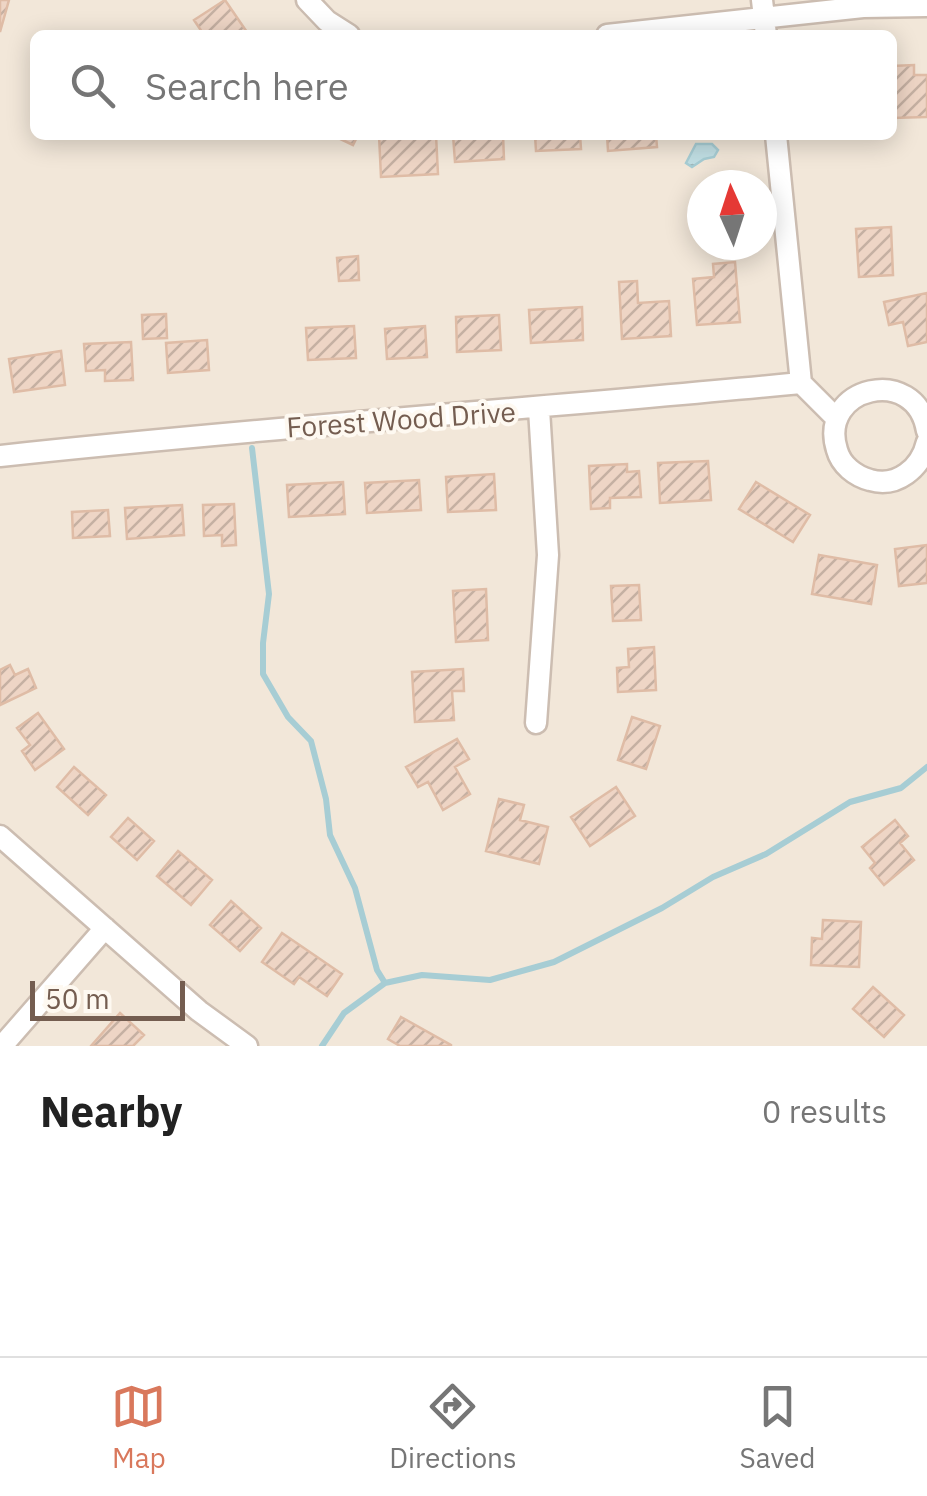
<!DOCTYPE html>
<style>
:root{--surface:#fff;--page:#f2f2f2;--text:#222;--muted:#767676;--line:#e0e0e0;--accent:#d9785c}
body{margin:0;font-family:"IBM Plex Sans",sans-serif;background:var(--page);color:var(--text)}
.compass{position:absolute;left:687px;top:170px;width:90px;height:90px;border-radius:50%;background:var(--surface);box-shadow:0 5px 25px #0003;rotate:357deg}
.scale{position:absolute;left:30px;bottom:25px;width:155px;box-sizing:border-box;padding-left:10px;border:5px solid #745d50;border-top:0;font-size:28px;line-height:35px;white-space:nowrap;color:#745d50;-webkit-text-stroke:8px #fef9f1;paint-order:stroke}
.list{margin:0;padding:0;list-style:none}
h2{display:flex;justify-content:space-between;align-items:center;height:130px;margin:0;padding:0 40px;font-size:42px}
h2 small{font-size:32px;font-weight:400;color:var(--muted)}
.icon{flex:none;width:55px;height:55px;fill:none;stroke:currentColor;stroke-width:2;stroke-linecap:round;stroke-linejoin:round}
.map{position:relative;flex:none;width:927px;height:1046px;overflow:hidden}
.search{position:absolute;background:var(--surface);box-shadow:0 5px 25px #0003;left:30px;right:30px;top:30px;height:110px;display:flex;align-items:center;gap:25px;box-sizing:border-box;padding:0 35px;border-radius:15px;color:var(--muted);font-size:38px}
.sheet{height:310px;background:var(--surface)}
nav{display:flex;justify-content:space-around;align-items:center;box-sizing:border-box;height:140px;border-top:2px solid var(--line);background:var(--surface);font-size:28px;color:var(--muted)}
nav a{display:grid;justify-items:center;gap:5px}
nav .on{color:var(--accent)}
.map>svg:first-child{display:block}
</style>
<div class="map">
<svg width="927" height="1046" viewBox="0 0 927 1046">
<defs>
<pattern id="water-ripples" width="26" height="14" patternUnits="userSpaceOnUse" patternTransform="scale(2.5)"><rect width="26" height="14" fill="#c0dee3"/><path d="M2 4q2-2 4 0t4 0M15 11q2-2 4 0t4 0" fill="none" stroke="#a1b7ba"/></pattern>
<pattern id="building-hatch" width="6" height="6" patternUnits="userSpaceOnUse" patternTransform="scale(2.5)"><rect width="6" height="6" fill="#eed5c5"/><path d="M-1 1l2-2M0 6l6-6M5 7l2-2" fill="none" stroke="#c5b0a2"/></pattern>
</defs>
<rect width="100%" height="100%" fill="#fbf5eb"/>
<path fill="#f2e7d9" fill-rule="evenodd" d="M0,0h927v1046h-927zM35,35h857v100h-857zM702,185h60v60h-60z"/>
<path fill="url(#water-ripples)" stroke="#a7cdd4" stroke-width="2.5" d="M696,144h16l6,6 -4,7 -10,2 -12,8 -6,-4z"/>
<g fill="none" stroke-linecap="round" stroke-linejoin="round">
<path stroke="#a7cdd4" stroke-width="6" d="M252,448l17,146 -6,49v31l25,43 23,24 15,58 4,36 25,53 22,82 8,13
M322,1046l22,-33 41,-30 37,-8 68,5 64,-18 108,-54 51,-31 53,-23 84,-52 51,-14 26,-21"/>
</g>
<path fill="url(#building-hatch)" stroke="#dfbca6" stroke-width="2.5" d="M0,0h9l-9,32z
M225,0l24,35h-45l-10,-15z
M914,65v10h13v42l-35,1v-52z
M332,135h26l-5,10z
M379,135h57l2,39 -57,3z
M453,135h50l1,24 -49,3z
M535,135h45l1,14 -45,2z
M607,135h49l1,12 -49,4z
M891,227l2,48 -34,2 -3,-48z
M358,256l1,24 -20,1 -2,-23z
M735,262l5,60 -43,3 -4,-46 21,-2 -1,-13z
M637,281l1,22 31,-2 2,35 -49,3 -3,-57z
M927,293v49l-19,4 -5,-24 -14,3 -5,-23z
M582,307l1,33 -52,3 -2,-33z
M166,314l1,24 -24,1 -1,-24z
M499,315l2,35 -44,2 -1,-35z
M354,326l2,32 -48,2 -2,-32z
M425,326l2,31 -40,2 -2,-30z
M207,340l2,30 -41,3 -2,-30z
M131,342l2,38 -28,1v-11l-19,1 -2,-27z
M61,351l4,34 -51,7 -5,-33z
M708,461l3,39 -51,3 -2,-40z
M627,464v8l12,-1 2,26 -31,1v10l-19,1 -2,-43z
M494,474l2,36 -48,2 -2,-35z
M419,480l2,30 -54,3 -2,-30z
M343,482l2,32 -56,3 -2,-32z
M756,482l54,33 -17,27 -54,-33z
M234,504l2,41 -14,1v-11l-18,1 -1,-31z
M182,505l2,30 -57,4 -2,-31z
M108,510l2,26 -37,2 -1,-26z
M927,545v38l-28,3 -4,-37z
M819,555l58,10 -6,39 -59,-10z
M639,585l2,35 -28,1 -2,-35z
M486,589l2,51 -32,2 -3,-51z
M654,647l2,43 -38,2 -1,-24 12,-1 -1,-18z
M10,665l5,10 13,-6 8,19 -36,17v-35z
M463,669l1,22h-12l2,29 -39,2 -3,-50z
M38,713l26,36 -29,21 -13,-19 8,-6 -13,-17z
M632,717l28,9 -14,43 -28,-9z
M457,739l12,20 -14,8 15,27 -27,16 -15,-28 -10,5 -12,-20z
M74,767l32,28 -18,20 -31,-28z
M616,787l19,29 -45,30 -19,-29z
M499,799l25,6 -4,15 28,7 -9,37 -53,-13z
M128,818l26,23 -17,19 -26,-23z
M895,820l13,16 -8,7 14,17 -30,25 -14,-17 5,-5 -13,-16z
M178,851l34,29 -21,25 -34,-29z
M231,901l30,27 -21,23 -30,-26z
M823,920l38,2 -2,45 -48,-2 1,-27 10,1z
M282,933l60,41 -15,22 -28,-19 -5,7 -32,-22z
M873,987l31,28 -20,22 -31,-28z
M120,1013l24,22 -11,11h-42z
M401,1017l50,28v1h-51l-12,-7z"/>
<g fill="none" stroke-linecap="round" stroke-linejoin="round">
<g stroke="#ccbdb1" stroke-width="25">
<path id="street" d="M307,0l20,21 22,14
M762,0l4,35
M607,35l256,-28 64,-1
M776,135l25,248
M801,383l36,36
M927,431c-11,-68 -110,-44 -90,19 4,15 18,26 33,30 27,8 51,-12 57,-38
M0,456c267,-29 534,-47 801,-73
M536,723l12,-168 -9,-146
M0,836l199,175 48,35
M2,1046l103,-118"/>
</g>
<use href="#street" stroke="#fff" stroke-width="20"/>
</g>
<g text-anchor="middle" dominant-baseline="central" stroke-width="8" stroke-linejoin="round" paint-order="stroke">
<g font-size="28" fill="#745d50" stroke="#fef9f1">
<text transform="translate(401 419) rotate(-4)">Forest Wood Drive</text>
</g>
</g>
</svg>
<svg class="compass" viewBox="-18 -18 36 36"><path d="M0-13l5 13h-10z" fill="#e53935"/><path d="M0 13l5-13h-10z" fill="#767676"/></svg>
<div class="scale">50 m</div>
<div class="search"><svg class="icon" aria-label="search" viewBox="0 0 24 24"><circle cx="10" cy="10" r="6"/><path d="M15 15l6 6"/></svg>Search here</div>
</div>
<section class="sheet">
<h2>Nearby<small>0 results</small></h2>
<ul class="list">
</ul>
</section>
<nav>
<a class="on"><svg class="icon" aria-label="map" viewBox="0 0 24 24"><path d="M3 6l6-2 6 2 6-2v14l-6 2-6-2-6 2zM9 4v14M15 6v14"/></svg>Map</a>
<a><svg class="icon" aria-label="directions" viewBox="0 0 24 24"><path d="M12 3l9 9-9 9-9-9zM9 14v-3h6M13 9l2 2-2 2"/></svg>Directions</a>
<a><svg class="icon" aria-label="saved" viewBox="0 0 24 24"><path d="M7 4h10v16l-5-4-5 4z"/></svg>Saved</a>
</nav>
